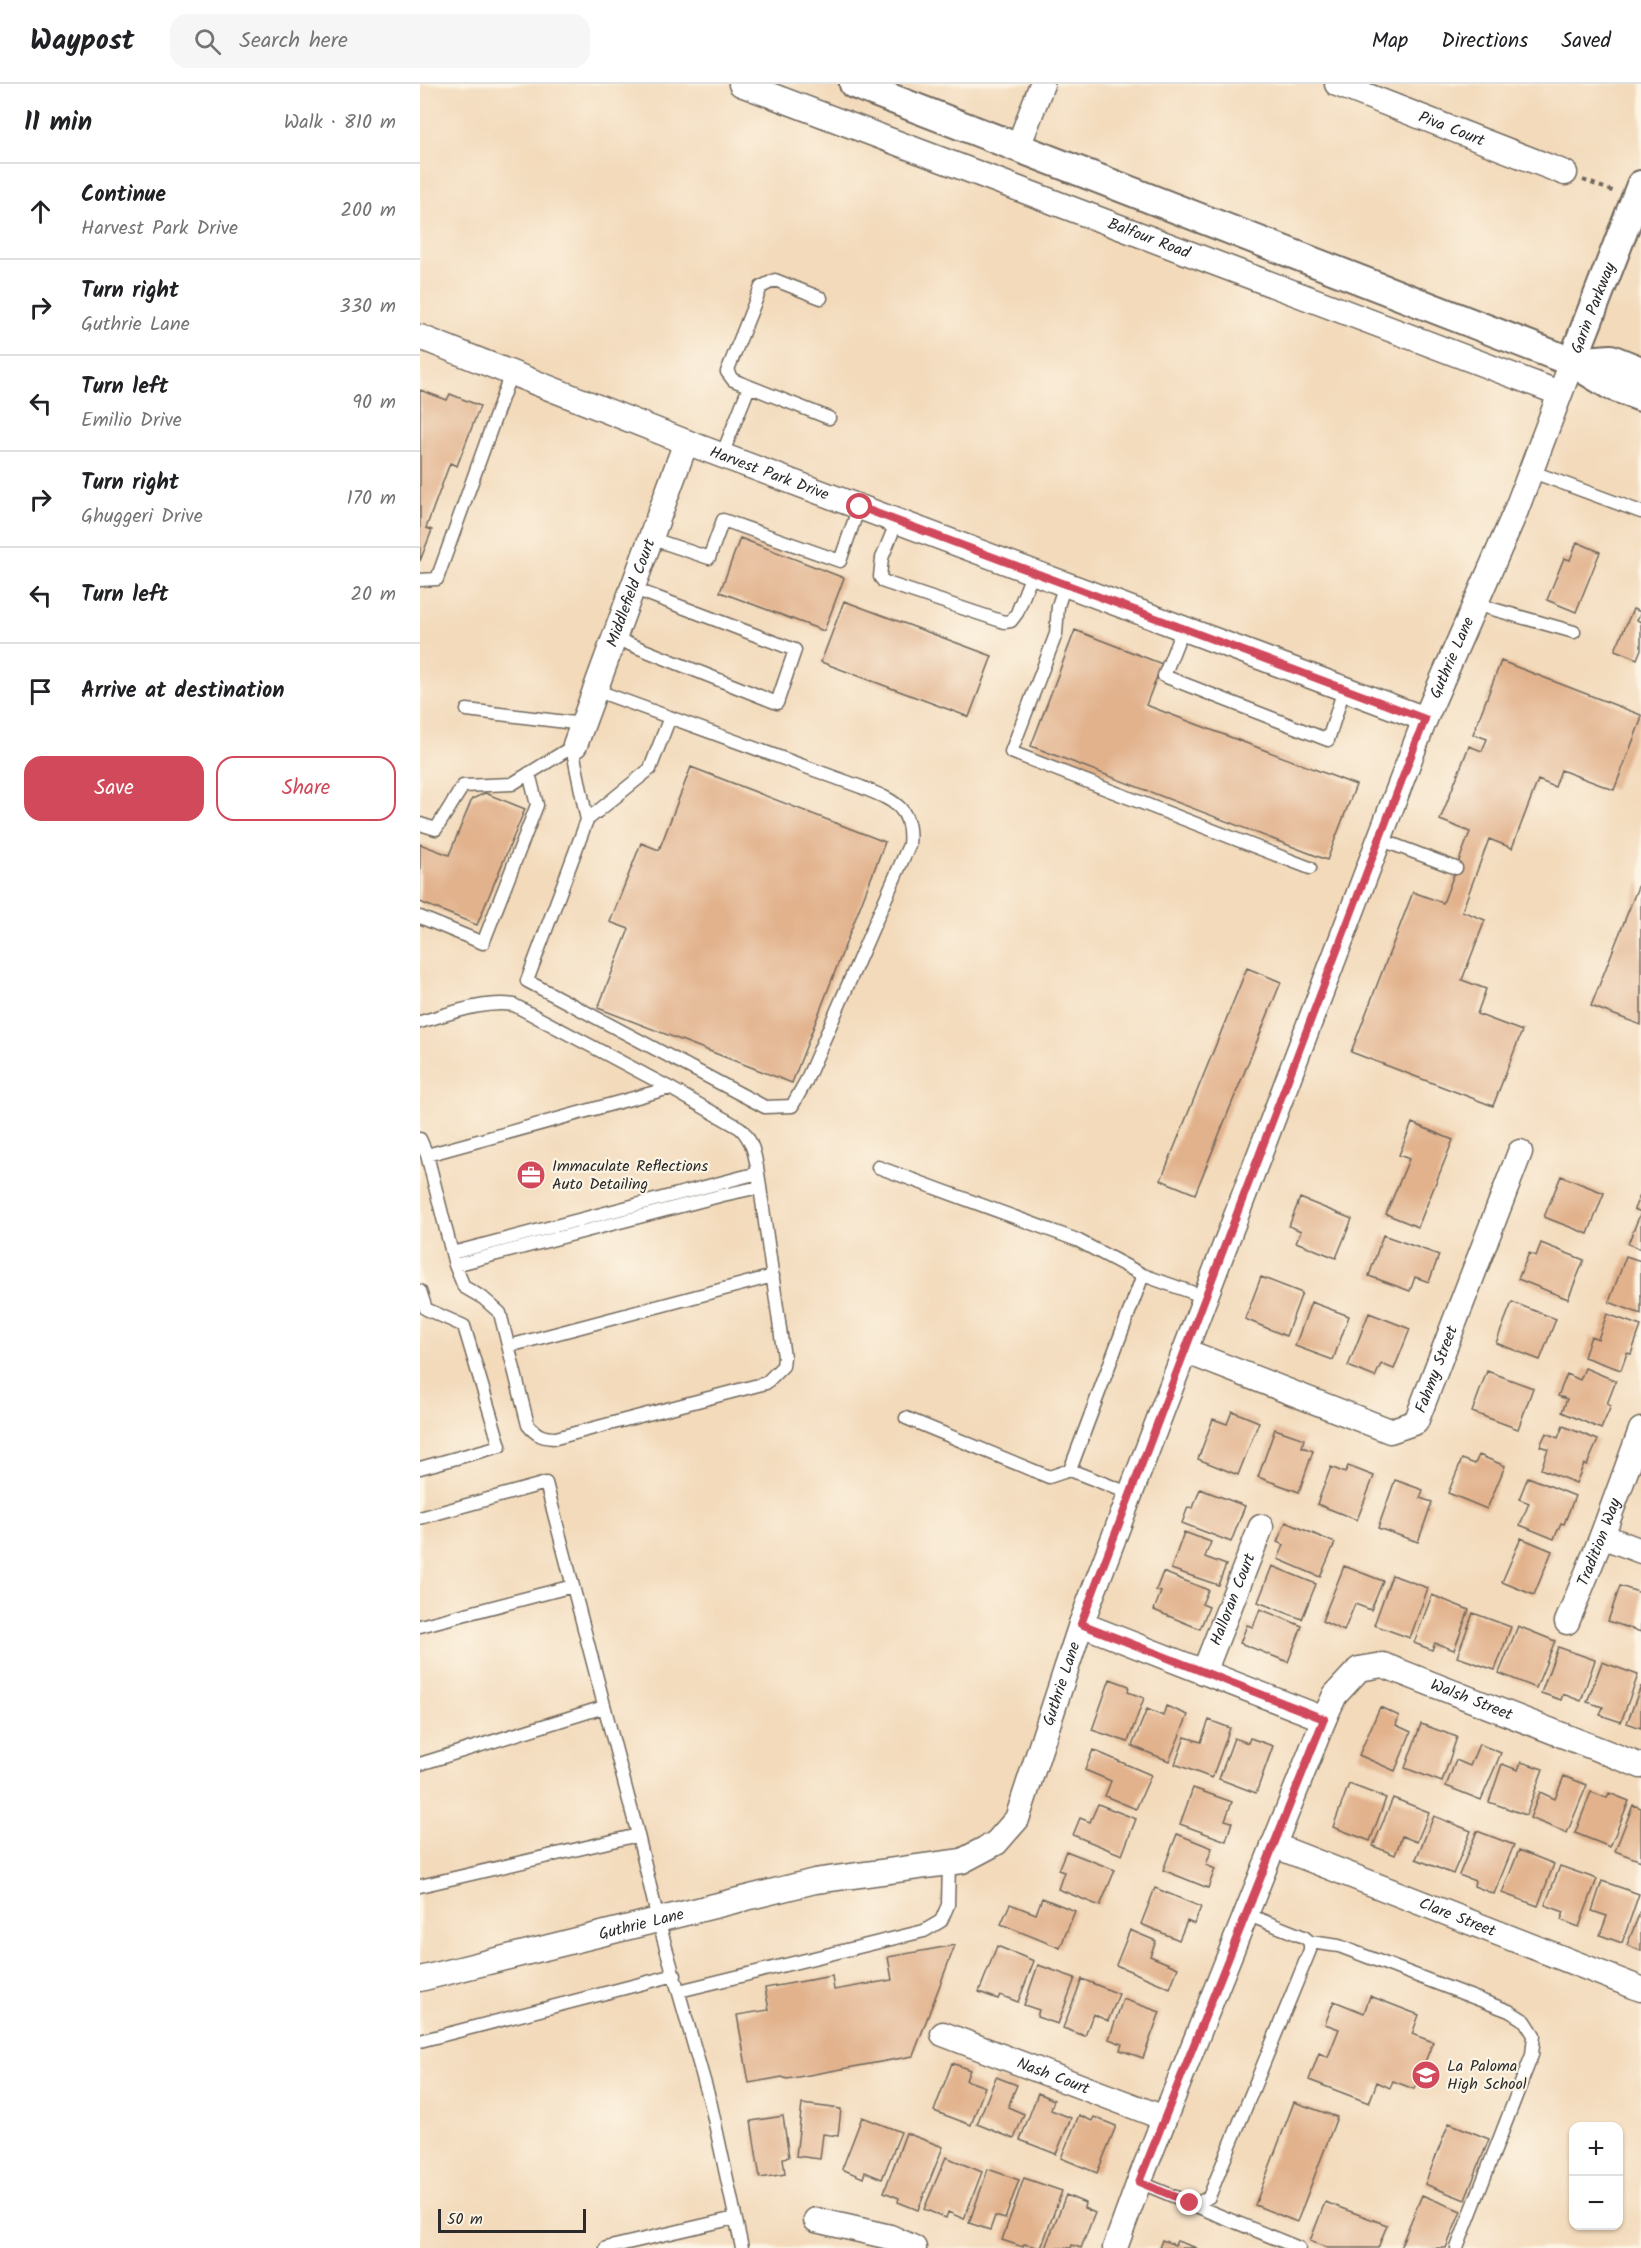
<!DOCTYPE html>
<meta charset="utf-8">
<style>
:root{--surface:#fff;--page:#f6f6f6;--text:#202124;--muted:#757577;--line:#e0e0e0;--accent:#d1495b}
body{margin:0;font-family:Kalam,sans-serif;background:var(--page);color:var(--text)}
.controls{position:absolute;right:18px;bottom:18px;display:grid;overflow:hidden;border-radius:12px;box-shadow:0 2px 4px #0004}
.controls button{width:54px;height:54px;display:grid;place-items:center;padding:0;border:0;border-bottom:2px solid var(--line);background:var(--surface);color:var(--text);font:30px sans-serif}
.scale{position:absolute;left:18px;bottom:15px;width:148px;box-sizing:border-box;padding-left:6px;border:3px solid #2b2b2b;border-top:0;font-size:16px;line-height:21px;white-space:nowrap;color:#2b2b2b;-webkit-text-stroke:4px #fcf5e5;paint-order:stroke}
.stop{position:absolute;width:18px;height:18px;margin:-14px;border:4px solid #d1495b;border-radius:50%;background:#fff}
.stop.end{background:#d1495b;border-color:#fff;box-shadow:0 2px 6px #0008}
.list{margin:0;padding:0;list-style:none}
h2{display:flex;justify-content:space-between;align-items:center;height:78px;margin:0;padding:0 24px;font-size:26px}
h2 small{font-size:20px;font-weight:400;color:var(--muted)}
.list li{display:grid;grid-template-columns:39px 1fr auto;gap:18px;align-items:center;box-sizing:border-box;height:96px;padding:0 24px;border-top:2px solid var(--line)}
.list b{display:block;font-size:22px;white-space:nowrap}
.list p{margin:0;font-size:20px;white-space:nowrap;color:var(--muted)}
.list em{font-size:20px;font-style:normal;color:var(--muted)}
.actions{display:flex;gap:12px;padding:18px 24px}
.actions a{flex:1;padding:14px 0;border:2px solid var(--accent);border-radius:18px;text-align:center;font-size:21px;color:var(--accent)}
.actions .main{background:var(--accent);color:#fff}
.icon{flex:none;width:33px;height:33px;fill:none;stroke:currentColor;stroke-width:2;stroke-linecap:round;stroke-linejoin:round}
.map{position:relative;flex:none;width:1221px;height:2164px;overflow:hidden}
header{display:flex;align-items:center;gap:36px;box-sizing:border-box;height:84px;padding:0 30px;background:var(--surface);border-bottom:2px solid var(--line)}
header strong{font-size:28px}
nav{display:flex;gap:33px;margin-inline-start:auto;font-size:21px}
.search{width:420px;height:54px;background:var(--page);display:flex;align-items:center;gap:15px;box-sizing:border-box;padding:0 21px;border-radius:18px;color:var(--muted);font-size:22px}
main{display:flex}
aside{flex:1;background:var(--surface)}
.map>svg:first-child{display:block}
</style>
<header>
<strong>Waypost</strong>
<div class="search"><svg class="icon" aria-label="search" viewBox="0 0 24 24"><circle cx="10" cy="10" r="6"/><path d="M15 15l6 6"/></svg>Search here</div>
<nav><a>Map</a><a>Directions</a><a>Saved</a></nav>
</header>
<main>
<aside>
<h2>11 min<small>Walk · 810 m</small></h2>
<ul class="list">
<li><svg class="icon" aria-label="ahead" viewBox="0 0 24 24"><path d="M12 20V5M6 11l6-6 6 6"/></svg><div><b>Continue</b><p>Harvest Park Drive</p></div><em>200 m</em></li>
<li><svg class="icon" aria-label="right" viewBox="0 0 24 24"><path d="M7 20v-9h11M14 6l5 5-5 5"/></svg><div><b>Turn right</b><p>Guthrie Lane</p></div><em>330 m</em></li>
<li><svg class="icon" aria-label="left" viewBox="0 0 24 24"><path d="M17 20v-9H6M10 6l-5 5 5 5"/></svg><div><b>Turn left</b><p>Emilio Drive</p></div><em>90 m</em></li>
<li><svg class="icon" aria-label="right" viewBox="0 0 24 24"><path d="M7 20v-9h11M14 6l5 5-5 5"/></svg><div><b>Turn right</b><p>Ghuggeri Drive</p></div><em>170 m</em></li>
<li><svg class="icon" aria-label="left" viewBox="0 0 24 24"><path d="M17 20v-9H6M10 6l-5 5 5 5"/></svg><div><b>Turn left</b></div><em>20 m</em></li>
<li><svg class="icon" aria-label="arrive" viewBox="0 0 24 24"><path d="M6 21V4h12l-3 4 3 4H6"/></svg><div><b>Arrive at destination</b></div></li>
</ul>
<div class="actions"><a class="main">Save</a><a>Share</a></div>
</aside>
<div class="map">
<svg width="1221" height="2164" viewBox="0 0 1221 2164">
<rect width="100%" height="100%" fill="#fcf5e5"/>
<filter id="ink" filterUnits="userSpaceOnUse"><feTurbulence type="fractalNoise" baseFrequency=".0167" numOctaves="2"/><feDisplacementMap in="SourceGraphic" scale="12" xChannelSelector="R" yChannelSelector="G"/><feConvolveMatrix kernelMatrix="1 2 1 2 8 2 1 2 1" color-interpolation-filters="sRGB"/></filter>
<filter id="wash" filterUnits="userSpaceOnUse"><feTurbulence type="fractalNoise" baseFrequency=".008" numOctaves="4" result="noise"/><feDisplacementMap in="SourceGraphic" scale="24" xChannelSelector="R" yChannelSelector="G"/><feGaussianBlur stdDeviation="1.35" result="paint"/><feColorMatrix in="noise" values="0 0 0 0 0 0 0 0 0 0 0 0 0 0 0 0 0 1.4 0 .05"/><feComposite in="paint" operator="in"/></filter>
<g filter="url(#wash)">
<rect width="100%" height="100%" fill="#f3dabb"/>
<g id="blocks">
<path fill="#e2b28d" d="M0,306l27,10 3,-6 30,12 -23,60 -7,-3 -24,65 6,2 -12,31z
M320,454l104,40 -20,53 -104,-39z
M1157,458l23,10 -24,60 -29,-12 17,-42 6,2z
M424,517l148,55 -23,61 -148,-55z
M1213,525l8,3 -4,8 4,2v27l-4,10 -22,-9z
M655,546l87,34 -16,41 210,80 -29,75 -296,-114z
M1081,577l140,54v5l-27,70 -53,-20 -6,17 -17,-7 -26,68 -23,-9 -27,72 23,9 -23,60 24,9 -9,25 45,17 -29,75 -142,-54 62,-160 30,11 27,-71 -30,-12 29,-74 13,5 5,-12 -14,-5z
M271,683l194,75 -93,241 -194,-75 31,-79 -19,-7 31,-79 18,7z
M65,709l40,16 -48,116 -57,-23v-58l29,11 23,-56z
M1221,795v146l-50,-19z
M827,884l34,14 -86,212 -34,-14z
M992,1039l41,17 -35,87 -32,-13 23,-55 -10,-4z
M1141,1092l43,17 -16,41 -44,-17z
M1221,1109v56l-13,-5 13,-32 -7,-3z
M880,1114l52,21 -16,39 -40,-16 5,-11 -12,-5z
M963,1151l56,20 -10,27 -14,-5 -5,14 -41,-15z
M1121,1159l43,17 -16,39 -50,-20 11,-26 7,3z
M1206,1172l15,5v53l-32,-12z
M841,1193l41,16 -16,43 -41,-17z
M891,1218l38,14 -16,44 -38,-14z
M1092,1218l44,17 -16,41 -44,-17z
M949,1229l41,16 -16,40 -13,-5 -6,13 -27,-11z
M1187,1230l34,12 -10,28 -4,-1 -6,17 -37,-13 7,-21 7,3z
M1165,1284l31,13 -9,23 4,2 -10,23 -39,-17 5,-13 -9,-3 9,-22 13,6z
M1067,1287l46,17 -15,41 -46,-17z
M812,1327l27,11 -21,53 -40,-16 15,-40 14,5z
M1143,1342l35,14 -11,25 -3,-1 -8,19 -35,-14 7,-20 -8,-3 6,-13 12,5z
M855,1345l29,10 -2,8 11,4 -14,41 -41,-15z
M1059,1371l26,11 -18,43 -39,-16 14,-34 13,5z
M928,1382l26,10 -17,44 -40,-16 14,-37 14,6z
M1108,1393l47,19 -11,28 -3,-1 -7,16 -34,-14 9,-22 -10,-4z
M975,1396l28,10 -3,8 12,4 -14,40 -40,-14z
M780,1405l45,17 -14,36 -49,-19 6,-16 5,1z
M866,1438l49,21 -15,34 -42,-18 6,-14 -7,-3z
M764,1448l27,10 -6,15 21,8 -8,20 -47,-16z
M1101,1454l31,13 -18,44 -32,-13z
M852,1482l44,18 -14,35 -44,-17z
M924,1482l39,15 -12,29 -16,-6 -11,27 -22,-10z
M743,1488l45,18 -6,14 7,3 -9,22 -46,-19 7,-18 -5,-2z
M972,1491l36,13 -18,50 -36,-13z
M1200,1502l21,7v39l-33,-11z
M1012,1511l37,15 -15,40 -19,-7 -3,7 -18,-7z
M840,1525l42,17 -14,36 -48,-19 7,-18 6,2z
M1053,1529l38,14 -16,43 -38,-13z
M1098,1542l37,15 -19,47 -37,-15z
M1138,1563l37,13 -14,41 -18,-7 -2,6 -20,-7z
M1182,1578l36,13 -17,47 -21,-7 3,-8 -16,-5z
M690,1595l19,7 -1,6 16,6 -16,44 -36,-12z
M1221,1602v42l-14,-5z
M746,1622l22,9 -19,46 -37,-15 15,-37 16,7z
M960,1623l19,9 -3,9 15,7 -16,39 -36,-16z
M789,1636l21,8 -18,50 -37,-14 10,-27 16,5z
M1001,1640l36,13 -15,45 -37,-14z
M814,1654l14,5 2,-5 23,8 -17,47 -37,-14z
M1059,1660l22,9 -20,47 -35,-14 10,-26 14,6z
M673,1666l58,25 -15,34 -31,-13 6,-15 -26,-11z
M1101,1678l22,7 -17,46 -37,-13 13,-38 16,6z
M1144,1692l23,9 -20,48 -37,-15 10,-26 15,7z
M929,1700l37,14 -16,43 -37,-14z
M773,1704l39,14 -7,18 7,2 -6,19 -46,-17z
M1171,1708l16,6 2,-5 20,8 -19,46 -35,-14z
M973,1714l36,14 -12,30 -15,-6 -7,19 -22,-9z
M678,1720l38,15 -14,36 -49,-20 7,-17 10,4z
M1213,1721l8,3v53l-26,-10z
M1014,1732l37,15 -18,43 -37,-15z
M1057,1747l37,14 -20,49 -20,-8 1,-5 -16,-6z
M757,1750l35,14 -6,17 9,4 -7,19 -45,-18z
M1099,1766l35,14 -16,42 -36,-13z
M646,1767l49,19 -15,36 -42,-17 6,-17 -6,-2z
M1140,1782l37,13 -18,48 -18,-7 3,-8 -19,-7z
M1182,1797l37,13 -17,49 -22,-8 7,-19 -15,-5z
M735,1804l46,19 -7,17 -7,-3 -8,19 -38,-16z
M622,1814l33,13 -15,37 -59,-24 9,-20 26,10z
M1221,1826v41l-14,-6z
M710,1846l26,11 -6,15 28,12 -8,20 -54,-23z
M535,1861l-42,111 -126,23 -5,-2 -33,6 -12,-68 32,-5 -4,-22 67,-12 2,14 58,-10 -4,-23z
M577,1862l37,15 -16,41 -18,-7 -2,4 -19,-7z
M618,1881l37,13 -17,46 -21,-7 2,-7 -15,-5z
M662,1895l37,15 -11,27 -15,-7 -8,22 -22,-8z
M950,1912l49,19 -7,19 21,8 -19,47 -21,-8 -3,7 -13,-6 -8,21 -60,-23 10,-27 9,4 11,-28 -14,-5 9,-23 30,12z
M703,1915l37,13 -17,46 -23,-8 2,-6 -13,-5z
M532,1979l18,7 -4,10 19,7 -14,38 -37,-14z
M576,1993l21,8 -9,22 16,7 -10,25 -37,-15z
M618,2009l16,7 -3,10 20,8 -15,36 -36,-14z
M874,2018l43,15 -40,105 -42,-17z
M382,2020l39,5 -3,27 -15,-2 -3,25 -24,-3z
M659,2031l13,6 2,-4 22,9 -19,47 -36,-15z
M363,2032l6,41 -6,1 2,16 -25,4 -9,-57z
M442,2033l39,15 -19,47 -17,-7 -2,6 -21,-9z
M1029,2039l40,16 -24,61 -40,-16z
M486,2049l37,14 -25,63 -20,-8 1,-4 -15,-6z
M526,2073l36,15 -18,47 -16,-7 -2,6 -22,-9z
M568,2085l31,11 -14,39 -10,-3 -5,14 -21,-7z
M604,2094l38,13 -21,57 -17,-4 -1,3 -21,-7z
M646,2111l19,8 -1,5 11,5 -14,35 -9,-3 -1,3h-26z
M1002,2111l39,16 -15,37h-46z
M905,2118l62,23 -9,23h-50l-18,-7z
M742,2156l13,5 2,-4 20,7h-38z"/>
</g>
</g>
<g filter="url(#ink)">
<use href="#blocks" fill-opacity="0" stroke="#71685d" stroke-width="1.5"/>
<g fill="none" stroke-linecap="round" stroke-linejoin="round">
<g stroke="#71685d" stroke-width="15">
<path id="service" d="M401,214l-46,-18 -14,7 -34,85 6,8 96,38
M302,371l27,-68
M1110,387l111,41
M477,437l-15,37 -2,19 4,5 120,40 7,-1 6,-8 16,-41
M230,454l59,20 14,-38 117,41 19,-54
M0,496l17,-1 74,-206
M645,500l-7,22 -2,28 -45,118 299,116
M1055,520l99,28
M763,544l-19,48 164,64 16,-51
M194,554l163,65 18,-53 -163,-62
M47,626l115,14
M152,663l15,73 63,-51 20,-52
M167,736l-60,161 238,126 27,-1 14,-25 103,-236c4,-39 -17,-45 -48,-58l-266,-97
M0,740l16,5 27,-43 49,-2 63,-39
M959,755l77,29
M0,833l63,26 54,-138 -8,-32
M0,938c29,-8 64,-22 94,-17l156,83 70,40c13,13 15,27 18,45l26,184 -1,9 -17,17 -210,55c-13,0 -20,-3 -28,-13l-28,-112 -17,-15 -19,-11 -9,-22 -28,-110 -7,-16
M7,1071l243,-67
M458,1083l199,73 66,35
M32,1169l306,-80
M35,1181l268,-70 37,-8
M0,1207l6,18 38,17 36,120 -80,22
M89,1262l264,-70
M486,1334l143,59 21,-7
M711,1410l-61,-24 73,-195 62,22
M0,1434l126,-35 92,352 -218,51
M0,1542l153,-40
M0,1680l184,-57
M218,1751l20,85 53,185 31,143
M890,1858l29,4 170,65 16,10 9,14 -2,20 -75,193
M259,1907l245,-60 17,-10 7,-16 1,-42
M0,1957l255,-66
M719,2098l51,21 10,-1 9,-5 101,-247v-8l-6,-5 -58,-23
M771,2120l108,44
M186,2164l129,-30"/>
</g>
<g stroke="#71685d" stroke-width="27">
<g id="minor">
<path id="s1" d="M321,0l818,309"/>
<path id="s2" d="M917,0l228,89"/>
<path d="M598,63l24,-63"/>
<path id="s3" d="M0,253l266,105 739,277"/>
<path id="s4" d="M155,661l111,-303"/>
<path id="s5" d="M765,1267l205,80 26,-9 104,-270"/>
<path d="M1182,1452l39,15"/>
<path id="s6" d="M1147,1538l35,-86 39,-106"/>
<path d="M661,1540l243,95"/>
<path id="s7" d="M784,1588l57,-145"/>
<path id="s8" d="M853,1761l368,144"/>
<path id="s9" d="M0,1895l395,-98 147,-20 34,-18 21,-24 64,-195 344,-905 90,-206 57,-151"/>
<path id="s10" d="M523,1950l221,84"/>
<path d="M396,2136l74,17 24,11"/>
<path id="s11" d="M695,2164l24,-66 185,-463 11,-24 24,-26 24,-4 258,101"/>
</g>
</g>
<g stroke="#71685d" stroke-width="32">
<g id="tertiary">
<path d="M434,0l718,278 38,23 31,12"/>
<path id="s12" d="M1152,278l69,-177"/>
<path d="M1152,278l39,-3 30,12"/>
</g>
</g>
<path stroke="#71685d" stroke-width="4" stroke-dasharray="4.5 4.5" stroke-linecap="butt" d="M1163,96l32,12"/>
<use href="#service" stroke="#fff" stroke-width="12"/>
<use href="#minor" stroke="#fff" stroke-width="24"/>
<use href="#tertiary" stroke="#fff" stroke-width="28"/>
</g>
</g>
<g fill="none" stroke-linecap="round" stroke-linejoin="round" filter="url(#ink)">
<path stroke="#d1495b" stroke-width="8" d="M440,423l565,212 -344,905 243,95 -185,463 51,21"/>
</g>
<defs>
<g id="office-disc" transform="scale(1.5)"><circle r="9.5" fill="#d1495b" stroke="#fcf5e5"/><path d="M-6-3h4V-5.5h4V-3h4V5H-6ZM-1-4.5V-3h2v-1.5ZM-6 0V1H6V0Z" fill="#fff"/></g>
<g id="school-disc" transform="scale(1.5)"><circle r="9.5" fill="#d1495b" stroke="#fcf5e5"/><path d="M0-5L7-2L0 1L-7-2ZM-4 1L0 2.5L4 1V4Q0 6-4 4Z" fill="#fff"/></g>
</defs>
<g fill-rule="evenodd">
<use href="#office-disc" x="111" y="1091"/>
<use href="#school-disc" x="1006" y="1991"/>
</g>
<g text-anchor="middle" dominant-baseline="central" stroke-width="4.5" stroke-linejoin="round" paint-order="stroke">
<g font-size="16" fill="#2b2b2b" stroke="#fcf5e5">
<text stroke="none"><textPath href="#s2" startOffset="123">Piva Court</textPath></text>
<text stroke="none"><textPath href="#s1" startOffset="436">Balfour Road</textPath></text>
<text stroke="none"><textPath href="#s12" startOffset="58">Garin Parkway</textPath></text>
<text stroke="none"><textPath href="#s3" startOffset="375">Harvest Park Drive</textPath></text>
<text stroke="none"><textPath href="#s4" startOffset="162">Middlefield Court</textPath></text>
<text stroke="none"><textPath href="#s9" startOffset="1866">Guthrie Lane</textPath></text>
<text stroke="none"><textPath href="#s5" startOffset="304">Fahmy Street</textPath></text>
<text stroke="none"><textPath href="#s6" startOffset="86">Tradition Way</textPath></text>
<text stroke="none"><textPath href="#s7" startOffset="78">Halloran Court</textPath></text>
<text stroke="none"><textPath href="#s9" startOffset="768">Guthrie Lane</textPath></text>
<text stroke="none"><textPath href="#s11" startOffset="750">Walsh Street</textPath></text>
<text stroke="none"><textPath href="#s8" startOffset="198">Clare Street</textPath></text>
<text stroke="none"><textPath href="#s9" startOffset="228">Guthrie Lane</textPath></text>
<text stroke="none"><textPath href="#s10" startOffset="118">Nash Court</textPath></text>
</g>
<g font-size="16" fill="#2b2b2b" stroke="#fcf5e5" text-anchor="start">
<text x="132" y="1082">Immaculate Reflections<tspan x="132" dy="18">Auto Detailing</tspan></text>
<text x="1027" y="1982">La Paloma<tspan x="1027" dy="18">High School</tspan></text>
</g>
</g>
</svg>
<div class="controls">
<button>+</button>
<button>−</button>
</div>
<div class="scale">50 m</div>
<div class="stop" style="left:440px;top:423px"></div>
<div class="stop end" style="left:770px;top:2119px"></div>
</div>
</main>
